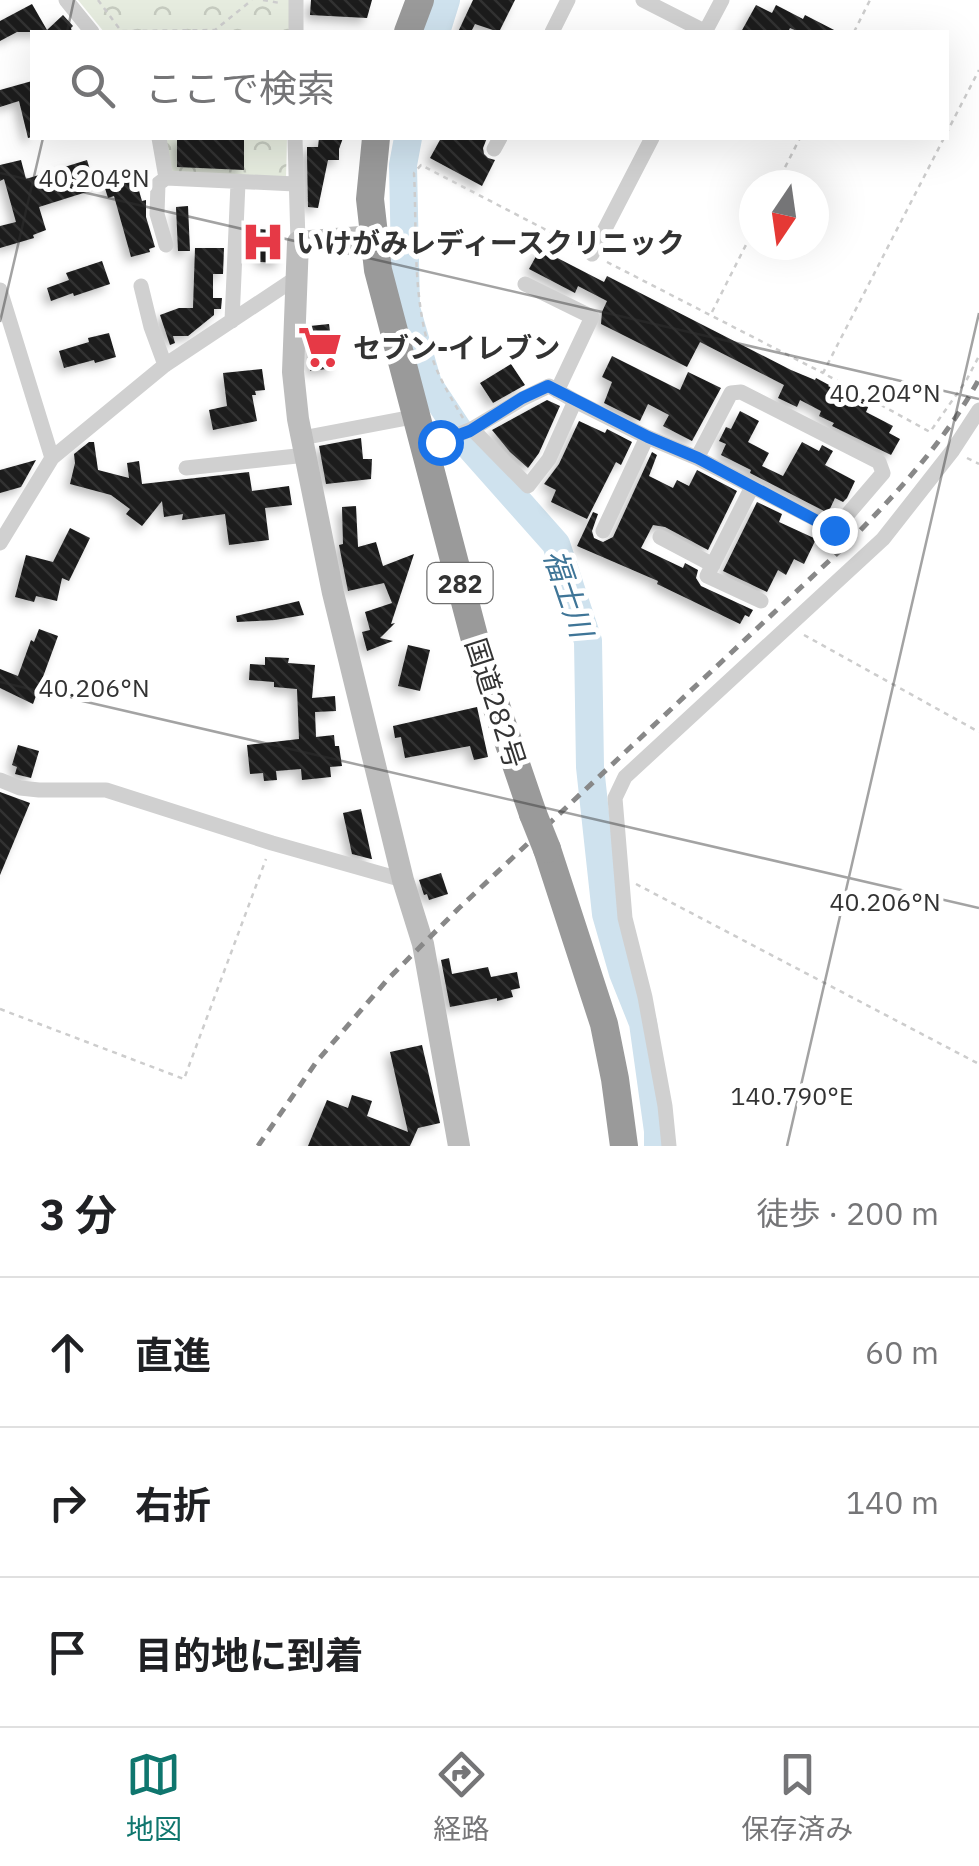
<!DOCTYPE html>
<html lang="ja">
<meta charset="utf-8">
<style>
:root{--surface:#fff;--page:#f2f2f2;--text:#202124;--muted:#757577;--line:#e0e0e0;--accent:#0f766e}
body{margin:0;font-family:"IBM Plex Sans","Noto Sans JP",sans-serif;background:var(--page);color:var(--text)}
.compass{position:absolute;left:739px;top:170px;width:90px;height:90px;border-radius:50%;background:var(--surface);box-shadow:0 10px 40px #0002;rotate:193deg}
.stop{position:absolute;width:30px;height:30px;margin:-22px;border:8px solid #1a73e8;border-radius:50%;background:#fff}
.stop.end{background:#1a73e8;border-color:#fff;box-shadow:0 2px 10px #0008}
.list{margin:0;padding:0;list-style:none}
h2{display:flex;justify-content:space-between;align-items:center;height:130px;margin:0;padding:0 40px;font-size:42px}
h2 small{font-size:32px;font-weight:400;color:var(--muted)}
.list li{display:grid;grid-template-columns:65px 1fr auto;gap:30px;align-items:center;box-sizing:border-box;height:150px;padding:0 40px;border-top:2px solid var(--line)}
.list b{display:block;font-size:38px;white-space:nowrap}
.list em{font-size:32px;font-style:normal;color:var(--muted)}
.icon{flex:none;width:55px;height:55px;fill:none;stroke:currentColor;stroke-width:2;stroke-linecap:round;stroke-linejoin:round}
.map{position:relative;flex:none;width:979px;height:1146px;overflow:hidden}
.search{position:absolute;background:var(--surface);box-shadow:0 10px 40px #0002;left:30px;right:30px;top:30px;height:110px;display:flex;align-items:center;gap:25px;box-sizing:border-box;padding:0 35px;border-radius:0px;color:var(--muted);font-size:38px}
.sheet{height:580px;background:var(--surface)}
nav{display:flex;justify-content:space-around;align-items:center;box-sizing:border-box;height:140px;border-top:2px solid var(--line);background:var(--surface);font-size:28px;color:var(--muted)}
nav a{display:grid;justify-items:center;gap:5px}
nav .on{color:var(--accent)}
.map>svg:first-child{display:block}
</style>
<div class="map">
<svg width="979" height="1146" viewBox="0 0 979 1146">
<defs>
<pattern id="park-crowns" width="20" height="18" patternUnits="userSpaceOnUse" patternTransform="scale(2.5)"><rect width="20" height="18" fill="#e6ecdf"/><path d="M2 6a3 3 0 1 1 6 0M12 15a3 3 0 1 1 6 0" fill="none" stroke="#c6cbc0"/></pattern>
<pattern id="building-back-hatch" width="6" height="6" patternUnits="userSpaceOnUse" patternTransform="scale(2.5)"><rect width="6" height="6" fill="#1a1a1a"/><path d="M-1 5l2 2M0 0l6 6M5-1l2 2" fill="none" stroke="#333"/></pattern>
<filter id="shadow"><feDropShadow dx="-5" dy="5" stdDeviation="5" flood-color="#0004"/></filter>
</defs>
<rect width="100%" height="100%" fill="#fff"/>
<path fill="url(#park-crowns)" d="M78,0h212v32h-186z
M166,138h121l-1,40 -114,-3z"/>
<g fill="none" stroke-linecap="round" stroke-linejoin="round">
<path stroke="#cfe2ee" stroke-width="28" d="M436,32l10,-32
M408,138l-5,27 3,143 22,76 41,62 87,98 32,97 2,126 16,147 17,59 20,50 15,108v15"/>
</g>
<path fill="url(#building-back-hatch)" filter="url(#shadow)" d="M311,0h61l-5,18 -57,-3z
M473,0h42l-16,32 -24,-8 -4,8h-13z
M32,4l15,26 16,-15 10,11 -2,2 1,4h-55l-17,9v-20z
M756,5l16,8 4,-8 27,14 2,-4 33,17h-39l-9,-4 -2,4h-47z
M32,81v56l-4,1 -9,-37 -19,6v-17z
M177,138h67v32l-67,-3z
M319,138h24l-4,11v11h-11l-10,48 -10,-1 -1,-52v-8h11z
M441,138h46l-4,10 1,6 4,4 7,2 -13,26 -52,-28z
M21,160l5,19 61,-19 9,29 -57,18 7,23 -13,5 1,3 -34,10v-22l16,-4 -12,-43 -4,2v-16z
M135,177l7,24 4,-1v17l9,30 -6,2 1,3 -19,5 -17,-61 -6,2 -4,-13z
M188,206l2,45h-12l-2,-44z
M247,228l35,3 -1,32 -21,-1v-9h-14z
M195,248h29l-1,26h-10v24h9l-1,11h-7v6l-26,21h-15l2,7 -5,2 -10,-30 19,-7h14z
M540,249l64,33 3,-6 184,94 24,10 1,-2 13,7 -1,1 41,19 -3,7 27,14 -4,7 11,6 -9,16 -59,-29 2,-3 -15,-7 2,-5 -21,-11 -3,7 -19,-9 6,-13 -84,-43 -13,25 -86,-43 1,-12 5,-11 -29,-15 -3,7 -46,-24z
M102,261l8,23 -36,12 -1,-3 -22,8 -4,-13 22,-8 -3,-7z
M329,324l6,44 -25,3v-45z
M109,333l7,24 -21,6 -1,-3 -30,8 -5,-17 30,-9 -1,-4z
M612,356l68,34 8,-18 33,16 -29,53 -29,-15 6,-11 -21,-11 -8,17 -36,-18 8,-21 -10,-5z
M511,364l14,21 -32,18 -13,-20z
M262,369l3,21 -10,1 1,4h-4l5,26 -44,9 -4,-20 18,-4 -4,-33z
M547,400l13,6 -21,47 -11,15 -18,-16 -18,-22z
M740,411l19,10 -11,21 21,11 -7,13 21,10 19,-34 17,9 3,-6 11,6 -8,14 30,16 -8,17 -4,4 -8,-4 -7,15 -78,-40 1,-3 -30,-15 5,-11 -7,-3 7,-14 5,2z
M579,421l26,12 2,-4 25,13 -11,23 -5,-3 -29,57 -36,-17 5,-12 -12,-6 15,-20z
M361,438l2,21h9l-1,20 -45,5 -7,-38z
M89,442h5l4,28 31,8 -2,-15 12,-2 3,23 107,-12 3,19 37,-5 3,19 -27,3 4,32 -40,5 -4,-31 -43,6 1,-6 -19,3 -2,-16 -20,25 -16,-12 4,-5 -19,-14 -41,-11 5,-21 -1,-9z
M652,452l5,3 -8,21 24,12 4,-8 12,6 8,-16 40,21 -29,59 -43,-23 -12,-2 -12,23 42,20 2,-5 13,7 -2,8 5,8 52,24 -4,7 -4,-2 -5,9 -83,-40 1,-3 -81,-35 16,-34 5,2 -6,17 2,7 9,4 10,-5z
M36,460l-15,27 -21,6v-23z
M757,502l25,12 -3,8 37,17 -12,25 -10,-5 -8,16 -8,-5 -11,22 -44,-21z
M356,506l2,41 18,-5 7,24 31,-12 -23,70 4,-1 -15,15 13,3 -26,10 -5,-19 8,-2 -5,-18 27,-9 -8,-20 -36,8 -9,-46 4,-1 -1,-37z
M70,528l20,10 -21,43 -7,-3 -5,23 -21,-5 -2,6 -19,-5 11,-42 27,7z
M299,601l5,14 -29,5 -38,2 -1,-6z
M39,629l19,7 -25,68 -33,-16v-19l18,7 13,-36 3,2z
M408,645l22,5 -10,41 -22,-5z
M265,657l24,1 -1,5 27,2 -3,33 23,-2 1,15 -21,1 1,25 18,-2 1,11h4l3,20 -12,1 1,10 -29,3 -1,-11 -25,2 1,9 -13,1 -1,-8 -13,1 -3,-29 52,-6 -2,-50 -23,-2v-5l-25,-2 1,-16 15,1z
M477,707l11,50 -14,3 -4,-14 -65,12 -4,-21 -6,1 -2,-12z
M18,745l21,6 -8,27 -16,-4 2,-7 -5,-2z
M0,792l30,11 -30,72z
M361,809l11,50h-1l-19,-5 -9,-41z
M441,873l7,21 -19,6 -2,-6 -3,1 -5,-15z
M449,958l3,16 36,-7 3,10 26,-5 3,16 -9,2 2,7 -16,4v-3l-47,9 -9,-47z
M422,1045l18,78 -22,5 -8,18h-102l19,-46 21,8 4,-13 20,6 -5,15 41,16 -18,-80z"/>
<g fill="none" stroke-linecap="round" stroke-linejoin="round">
<path stroke="#cdcdcd" stroke-width="2.5" stroke-dasharray="5 5" stroke-linecap="butt" d="M98,0l23,31 94,-1 37,-30
M263,0l17,3
M854,32l16,-32
M946,134l33,-64
M944,138l-121,235 107,59 36,-51 13,-25
M776,185l24,-47
M607,262l216,111
M712,312l42,-83
M463,418c-12,-20 -25,-41 -32,-64 -19,-57 -14,-122 -17,-181l7,-8 156,81
M967,458l12,6
M804,635l175,97
M636,884l343,180
M0,1009l184,70 82,-220"/>
<path stroke="#d0d0d0" stroke-width="15" d="M66,0l26,32
M643,0l63,32
M296,32v-32
M552,32l16,-32
M705,32l17,-32
M159,138l7,40 129,6
M295,138l3,104
M494,149l6,-11
M166,245l-9,-31 1,-30 8,-6
M592,254l60,-116
M525,284l67,33 -35,74
M141,286l10,41 14,38
M0,290l52,168
M232,321l6,-138
M741,392l138,70 4,11 -48,56 -138,-71 34,-65z
M575,401l-26,-15 -27,13 -50,30 56,57 21,-27 26,-58 72,36
M302,438l116,-22
M425,444l15,-2 32,-13
M186,468l120,-13
M752,487l-45,89 54,25
M603,531l44,-94 50,21
M660,537l53,28
M0,543l52,-85 113,-93 131,-87
M0,780l20,8 19,2h67l166,53 131,37
M669,1146l-4,-40 -20,-109 -20,-79 -10,-120 10,-21 258,-238 70,-89 26,-40"/>
<path stroke="#bdbdbd" stroke-width="22" d="M373,236l-75,6 -5,130 5,47 35,174 70,287 20,64 36,202"/>
<path stroke="#9a9a9a" stroke-width="28" d="M408,32l12,-32
M376,138l-6,61 8,71 102,389 53,155
M547,849l57,175 11,55 9,67"/>
<path stroke="#888" stroke-width="5" stroke-dasharray="10 8" stroke-linecap="butt" d="M258,1146l59,-85 71,-82 70,-70 388,-364c49,-50 99,-103 133,-166"/>
<path stroke="#9a9a9a" stroke-width="28" d="M533,814l14,35"/>
</g>
<g fill="none" stroke-linecap="round" stroke-linejoin="round">
<path stroke="#1a73e8" stroke-width="12" d="M440,442l30,-11 52,-33 26,-12 100,51 50,21 136,72"/>
</g>
<path fill="none" stroke="#333" stroke-width="2.5" stroke-opacity="0.45" d="M67,32l7,-32M0,173l979,226M0,322l43,-184M0,682l979,226M787,1146l192,-833"/>
<defs>
<g id="hospital-bare" transform="scale(3.45)"><path d="M-5-5h3v3.5h4V-5h3V5h-3V1.5h-4V5h-3Z" fill="#e63946" stroke="#fff" stroke-width="2.5" paint-order="stroke"/></g>
<g id="supermarket-bare" transform="scale(3.45)"><path d="M-6-5.5h2.5l.6 2H6L4.5 2H-2.5L-4.4-4H-6ZM-1.5 3.2a1.3 1.3 0 1 0 .1 0ZM3 3.2a1.3 1.3 0 1 0 .1 0Z" fill="#e63946" stroke="#fff" stroke-width="2.5" paint-order="stroke"/></g>
</defs>
<g fill-rule="evenodd">
<use href="#hospital-bare" x="263" y="242"/>
<use href="#supermarket-bare" x="320" y="347"/>
</g>
<g text-anchor="middle" dominant-baseline="central" stroke-width="10" stroke-linejoin="round" paint-order="stroke">
<rect fill="#fff" stroke="#707070" stroke-width="2.5" x="427.5" y="563" width="65" height="40" rx="8"/>
<g font-size="25" font-weight="bold" fill="#333">
<text x="460" y="583">282</text>
</g>
<g font-size="28" font-weight="bold" fill="#333" stroke="#fff" text-anchor="start">
<text x="296" y="242">いけがみレディースクリニック</text>
<text x="353" y="347">セブン-イレブン</text>
</g>
<g font-size="28" fill="#333" stroke="#fff">
<text transform="translate(496 703) rotate(72)">国道282号</text>
</g>
<g font-size="30" font-style="italic" fill="#3f7597" stroke="#fff">
<text transform="translate(569 593) rotate(71)">福士川</text>
</g>
</g>
<g font-size="25" text-anchor="middle" fill="#333" stroke="#fff" stroke-width="10" stroke-linejoin="round" paint-order="stroke">
<text x="94" y="187">40.204°N</text>
<text x="885" y="402">40.204°N</text>
<text x="94" y="697">40.206°N</text>
<text x="885" y="911">40.206°N</text>
<text x="792" y="1105">140.790°E</text>
</g>
</svg>
<svg class="compass" viewBox="-18 -18 36 36"><path d="M0-13l5 13h-10z" fill="#e53935"/><path d="M0 13l5-13h-10z" fill="#757577"/></svg>
<div class="stop" style="left:440px;top:442px"></div>
<div class="stop end" style="left:834px;top:530px"></div>
<div class="search"><svg class="icon" aria-label="search" viewBox="0 0 24 24"><circle cx="10" cy="10" r="6"/><path d="M15 15l6 6"/></svg>ここで検索</div>
</div>
<section class="sheet">
<h2>3 分<small>徒歩 · 200 m</small></h2>
<ul class="list">
<li><svg class="icon" aria-label="ahead" viewBox="0 0 24 24"><path d="M12 20V5M6 11l6-6 6 6"/></svg><div><b>直進</b></div><em>60 m</em></li>
<li><svg class="icon" aria-label="right" viewBox="0 0 24 24"><path d="M7 20v-9h11M14 6l5 5-5 5"/></svg><div><b>右折</b></div><em>140 m</em></li>
<li><svg class="icon" aria-label="arrive" viewBox="0 0 24 24"><path d="M6 21V4h12l-3 4 3 4H6"/></svg><div><b>目的地に到着</b></div></li>
</ul>
</section>
<nav>
<a class="on"><svg class="icon" aria-label="map" viewBox="0 0 24 24"><path d="M3 6l6-2 6 2 6-2v14l-6 2-6-2-6 2zM9 4v14M15 6v14"/></svg>地図</a>
<a><svg class="icon" aria-label="directions" viewBox="0 0 24 24"><path d="M12 3l9 9-9 9-9-9zM9 14v-3h6M13 9l2 2-2 2"/></svg>経路</a>
<a><svg class="icon" aria-label="saved" viewBox="0 0 24 24"><path d="M7 4h10v16l-5-4-5 4z"/></svg>保存済み</a>
</nav>
